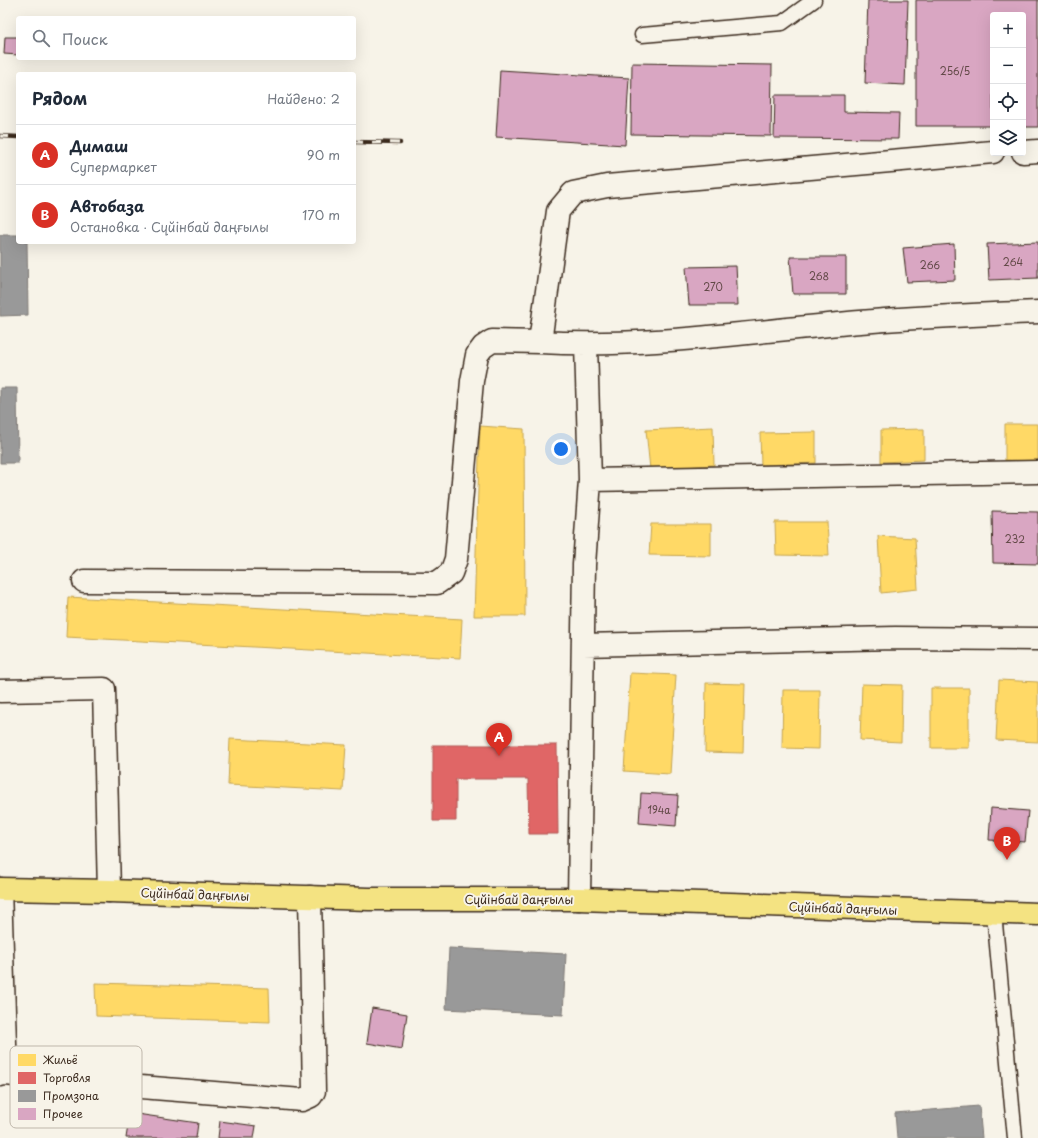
<!DOCTYPE html>
<html lang="ru">
<meta charset="utf-8">
<style>
:root{--surface:#fff;--page:#f2f2f3;--text:#1f2937;--muted:#747a83;--line:#e0e1e3;--accent:#d93025}
body{margin:0;font-family:"Playpen Sans",sans-serif;background:var(--page);color:var(--text)}
.controls{position:absolute;right:12px;top:12px;display:grid;overflow:hidden;border-radius:4px;box-shadow:0 4px 16px #0002}
.controls button{width:36px;height:36px;display:grid;place-items:center;padding:0;border:0;border-bottom:1px solid var(--line);background:var(--surface);color:var(--text);font:20px sans-serif}
.you{position:absolute;left:561px;top:449px;width:14px;height:14px;margin:-10px;border:3px solid #fff;border-radius:50%;background:#1a73e8;box-shadow:0 0 0 6px #1a73e833}
.badge{display:grid;place-items:center;width:26px;height:26px;border-radius:50%;background:var(--accent);color:#fff;font-size:13px;font-weight:700}
.pin{position:absolute;translate:-50% -33px;filter:drop-shadow(0 1px 2px #0008)}
.pin::after{content:'';position:absolute;top:21px;width:14px;height:12px;background:inherit;clip-path:polygon(0 0,100% 0,50% 100%)}
.list{margin:0;padding:0;list-style:none}
h2{display:flex;justify-content:space-between;align-items:center;height:52px;margin:0;padding:0 16px;font-size:17px}
h2 small{font-size:13px;font-weight:400;color:var(--muted)}
.list li{display:grid;grid-template-columns:26px 1fr auto;gap:12px;align-items:center;box-sizing:border-box;height:60px;padding:0 16px;border-top:1px solid var(--line)}
.list b{display:block;font-size:15px;white-space:nowrap}
.list p{margin:0;font-size:13px;white-space:nowrap;color:var(--muted)}
.list em{font-size:13px;font-style:normal;color:var(--muted)}
.icon{flex:none;width:22px;height:22px;fill:none;stroke:currentColor;stroke-width:2;stroke-linecap:round;stroke-linejoin:round}
.map{position:relative;flex:none;width:1038px;height:1138px;overflow:hidden}
.search{position:absolute;background:var(--surface);box-shadow:0 4px 16px #0002;left:16px;top:16px;width:340px;height:44px;display:flex;align-items:center;gap:10px;box-sizing:border-box;padding:0 14px;border-radius:4px;color:var(--muted);font-size:15px}
.panel{position:absolute;background:var(--surface);box-shadow:0 4px 16px #0002;left:16px;top:72px;width:340px;height:172px;border-radius:4px}
.map>svg:first-child{display:block}
</style>
<div class="map">
<svg width="1038" height="1138" viewBox="0 0 1038 1138">
<rect width="100%" height="100%" fill="#f7f3e8"/>
<filter id="ink" filterUnits="userSpaceOnUse"><feTurbulence type="fractalNoise" baseFrequency=".025" numOctaves="2"/><feDisplacementMap in="SourceGraphic" scale="8" xChannelSelector="R" yChannelSelector="G"/><feConvolveMatrix kernelMatrix="1 2 1 2 8 2 1 2 1" color-interpolation-filters="sRGB"/></filter>
<g filter="url(#ink)">
<path fill="#ffd966" stroke="#c4a450" d="M1005,424h33v37l-33,-1z
M480,426l44,3 1,187h-51z
M713,427l1,38 -64,4 -4,-39z
M924,429v31l-43,2v-32z
M816,432v31l-55,2 -1,-32z
M775,522h52l2,34 -53,-1z
M651,524h60v32l-62,-1z
M878,536l37,2 3,51 -37,4z
M68,597l394,22 -2,39 -394,-21z
M630,673l46,2 -6,99 -46,-3z
M999,680l39,2v60l-42,-2z
M706,683l39,1 -2,69 -38,-1z
M862,684l40,1 -1,57 -41,-2z
M931,688h38v60h-38z
M783,690h37l-1,59 -37,-1z
M230,739l116,6 -3,46 -115,-6z
M95,983l174,5 1,34 -174,-6z"/>
<path fill="#e06666" stroke="#ae5450" d="M433,745h124l1,89h-29l-1,-55h-72v42h-23z"/>
<path fill="#999" stroke="#7d7874" d="M0,235h18v7h9l1,73 -28,1z
M0,388h17l1,75h-18z
M449,948l117,6 -3,61 -117,-6z
M979,1106l3,32h-85l-2,-25z"/>
<path fill="#d9a6c2" stroke="#3b2a1e" d="M868,0h40l-3,85 -40,-2z
M916,0h122v127h-15v-112h-30v111h-77z
M5,37h13v18l-14,-1z
M632,63l140,2 -1,71 -140,-2z
M500,70l129,8 -4,67 -129,-8z
M775,95h69v17l55,1 -1,26 -124,-1z
M1038,242v36l-49,2 -2,-36z
M954,244l1,36 -48,2 -4,-34z
M790,257h56v37h-53z
M736,266l2,39h-49l-3,-38z
M992,511l46,1v52l-45,-1z
M641,793l37,2 -2,31 -37,-3z
M991,808l37,3 -3,31 -36,-2z
M372,1008l35,6 -5,35 -35,-6z
M130,1113l68,10 -2,15h-70z
M220,1121l36,5 -2,12h-36z"/>
<g fill="none" stroke-linecap="round" stroke-linejoin="round">
<g stroke="#3b2a1e" stroke-width="17">
<path id="service" d="M642,35l140,-12 32,-23
M994,913l21,225"/>
</g>
<g stroke="#3b2a1e" stroke-width="25">
<path id="minor" d="M993,152l-386,34 -34,7 -15,18 -18,131c100,6 199,-9 299,-18 66,-7 133,-9 199,-12
M1023,152l15,-1
M590,480l448,-8
M84,581l353,2 14,-10 5,-14 16,-178 5,-26 6,-8 9,-6 48,1
M583,645l312,-7 143,1
M0,691l104,-2 5,202
M579,899l5,-334 6,-85 -4,-135
M6,1074l61,7 235,19 9,-4 3,-5 -4,-194
M0,1075l6,-1 -6,-185"/>
</g>
<g stroke="#3b2a1e" stroke-width="25">
<path id="primary" d="M0,889l109,2 260,8h210l459,15"/>
</g>
<use href="#service" stroke="#f7f3e8" stroke-width="14"/>
<use href="#minor" stroke="#f7f3e8" stroke-width="22"/>
<use href="#primary" stroke="#f4e382" stroke-width="22"/>
<g stroke="#3b2a1e" stroke-width="4.5">
<path id="rail" d="M0,136l18,1
M354,142l46,1"/>
</g>
<use href="#rail" stroke="#f7f3e8" stroke-width="3" stroke-dasharray="9" stroke-linecap="butt"/>
</g>
</g>
<g text-anchor="middle" dominant-baseline="central" stroke-width="4" stroke-linejoin="round" paint-order="stroke">
<g font-size="10" fill="#624947">
<text x="955" y="70">256/5</text>
<text x="1013" y="261">264</text>
<text x="930" y="264">266</text>
<text x="819" y="275">268</text>
<text x="713" y="286">270</text>
<text x="1015" y="538">232</text>
<text x="659" y="809">194а</text>
</g>
<g font-size="12" fill="#3b2a1e" stroke="#f7f3e8">
<text transform="translate(195 894) rotate(2)">Сүйінбай даңғылы</text>
<text x="519" y="899">Сүйінбай даңғылы</text>
<text transform="translate(843 908) rotate(2)">Сүйінбай даңғылы</text>
</g>
</g>
<rect x="10" y="1046" width="132" height="82" rx="6" fill="#f7f3e8" stroke="#bfb7ab" stroke-width="1"/>
<rect x="18" y="1054" width="18" height="12" fill="#ffd966"/>
<rect x="18" y="1072" width="18" height="12" fill="#e06666"/>
<rect x="18" y="1090" width="18" height="12" fill="#999"/>
<rect x="18" y="1108" width="18" height="12" fill="#d9a6c2"/>
<g font-size="11" fill="#3b2a1e">
<text x="43" y="1064">Жильё</text>
<text x="43" y="1082">Торговля</text>
<text x="43" y="1100">Промзона</text>
<text x="43" y="1118">Прочее</text>
</g>
</svg>
<div class="controls">
<button>+</button>
<button>−</button>
<button><svg class="icon" aria-label="locate" viewBox="0 0 24 24"><circle cx="12" cy="12" r="6"/><path d="M12 2v4M12 18v4M2 12h4M18 12h4"/></svg></button>
<button><svg class="icon" aria-label="layers" viewBox="0 0 24 24"><path d="M12 4l9 5-9 5-9-5zM3 14l9 5 9-5"/></svg></button>
</div>
<div class="you"></div>
<div class="pin badge" style="left:499px;top:756px">A</div>
<div class="pin badge" style="left:1007px;top:860px">B</div>
<div class="search"><svg class="icon" aria-label="search" viewBox="0 0 24 24"><circle cx="10" cy="10" r="6"/><path d="M15 15l6 6"/></svg>Поиск</div>
<section class="panel">
<h2>Рядом<small>Найдено: 2</small></h2>
<ul class="list">
<li><span class="badge">A</span><div><b>Димаш</b><p>Супермаркет</p></div><em>90 m</em></li>
<li><span class="badge">B</span><div><b>Автобаза</b><p>Остановка · Сүйінбай даңғылы</p></div><em>170 m</em></li>
</ul>
</section>
</div>
